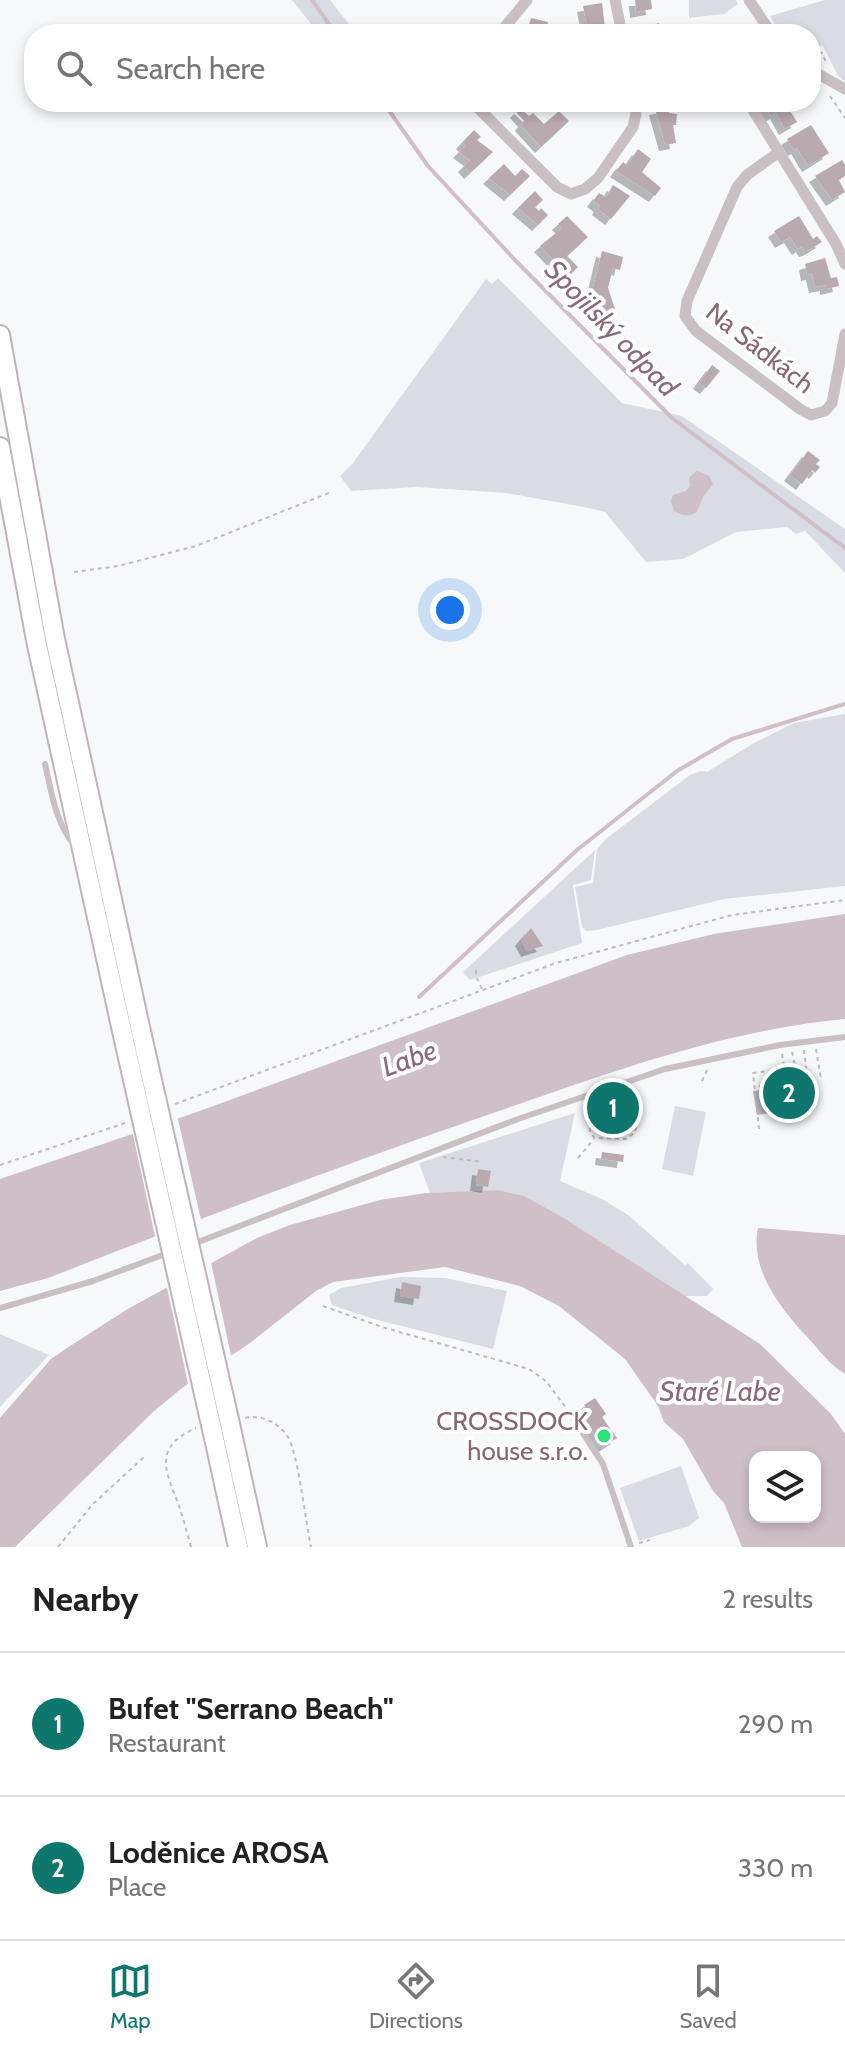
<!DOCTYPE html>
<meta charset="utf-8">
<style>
:root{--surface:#fff;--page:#f2f2f2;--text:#222;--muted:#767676;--line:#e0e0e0;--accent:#0f766e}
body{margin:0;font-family:Cabin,sans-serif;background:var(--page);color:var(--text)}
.controls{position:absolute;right:24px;bottom:24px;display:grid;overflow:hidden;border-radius:16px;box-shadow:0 4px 12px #0003}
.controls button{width:72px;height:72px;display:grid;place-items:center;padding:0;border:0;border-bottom:2px solid var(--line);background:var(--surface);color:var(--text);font:40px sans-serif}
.you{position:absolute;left:450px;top:610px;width:28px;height:28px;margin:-20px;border:6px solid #fff;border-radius:50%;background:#1a73e8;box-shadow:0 0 0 12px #1a73e833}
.badge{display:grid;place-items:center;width:52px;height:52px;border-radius:50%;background:var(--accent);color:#fff;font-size:26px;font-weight:700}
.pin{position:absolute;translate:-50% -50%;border:4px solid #fff;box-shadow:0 2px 8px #0006}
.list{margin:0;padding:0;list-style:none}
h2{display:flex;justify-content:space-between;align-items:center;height:104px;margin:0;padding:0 32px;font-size:34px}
h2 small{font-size:26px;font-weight:400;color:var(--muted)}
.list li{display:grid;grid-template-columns:52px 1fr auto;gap:24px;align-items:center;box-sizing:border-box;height:144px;padding:0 32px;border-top:2px solid var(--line)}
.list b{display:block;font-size:30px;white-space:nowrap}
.list p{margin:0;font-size:26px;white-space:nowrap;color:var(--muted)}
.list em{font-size:26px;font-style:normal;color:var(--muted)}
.icon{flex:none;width:44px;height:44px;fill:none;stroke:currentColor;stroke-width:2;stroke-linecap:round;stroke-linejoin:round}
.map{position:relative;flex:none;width:845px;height:1547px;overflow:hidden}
.search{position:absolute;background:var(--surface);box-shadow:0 4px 12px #0003;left:24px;right:24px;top:24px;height:88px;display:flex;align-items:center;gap:20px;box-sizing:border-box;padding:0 28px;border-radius:32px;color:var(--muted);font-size:30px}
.sheet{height:392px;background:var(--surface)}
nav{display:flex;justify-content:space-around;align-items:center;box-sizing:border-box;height:112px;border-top:2px solid var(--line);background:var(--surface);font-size:22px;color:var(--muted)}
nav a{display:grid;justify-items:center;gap:4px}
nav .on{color:var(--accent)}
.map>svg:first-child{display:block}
</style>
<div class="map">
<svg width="845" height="1547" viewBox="0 0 845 1547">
<defs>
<filter id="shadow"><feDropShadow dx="-6" dy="6" stdDeviation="0" flood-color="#0004"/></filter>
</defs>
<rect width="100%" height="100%" fill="#f6f8f9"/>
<path fill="#dadce3" d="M292,0h38l27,34h-38z
M689,0h47l2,4 -14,10 -35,4z
M825,0h20v82l-8,-8 -14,-28 -12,-1v-11h-31l-10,-18z
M498,278l124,125 60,13 163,113v44l-40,-42 -9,3 -9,-7 -51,5 -53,27 -37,3 -41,-50 -21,-5 -78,-14 -89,-6 -66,4 -11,-15 13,-13 133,-184 6,5z
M845,714v172l-121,13 -127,31 -11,1 -4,-4 -7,-40 18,-4 4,-34 10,-11 83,-63 11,-4 6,1 45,-28 42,-21z
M595,850l-4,30 -18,5 9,58 -112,37 -7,-8z
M675,1106l31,6 -13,64 -31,-7z
M575,1113l-15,68 42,18 26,16 57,50 3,-2 25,26 -6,7h-22l-121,-78 -67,-28 -67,3 -11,-30z
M401,1277l44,1 62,13 -14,58 -123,-31 -38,-13 -3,-10 12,-7z
M0,1334l49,21 -49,52z
M681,1466l18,52 -10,8 -50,15 -19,-53z"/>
<path fill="#cfbfc7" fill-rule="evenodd" d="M697,471l12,5 4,8 -10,13 -6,15c-9,5 -14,4 -23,-1l-3,-10 2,-6 13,-4 4,-5 -1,-8z
M845,914v105c-119,11 -234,53 -346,92 -152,52 -302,109 -451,167l-48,13v-112l194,-66 433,-158 87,-21z
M497,1190l27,6 40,22 196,126 71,70 14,20v113h-103l-18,-44 -11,-12 -30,-52 -19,-17 -6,-16 -33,-47 -66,-53 -39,-20 -75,-19 -112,15 -17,9 -66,52 -68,45 -28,23 -139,136h-15v-129l51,-59 16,-11 59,-38 131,-72 33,-13 90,-25 46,-7zM755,1457h60v60h-60z
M758,1228l87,7v139c-15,-9 -24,-22 -36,-35 -27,-29 -60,-69 -51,-111z"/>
<path fill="#f6f8f9" d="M177,1115l25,109 -46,17 -24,-111z
M210,1258l22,102 -43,28 -23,-105z"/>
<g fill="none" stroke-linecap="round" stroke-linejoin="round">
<path stroke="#cfbfc7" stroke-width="4" d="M312,0l24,34
M383,102l45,64 87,94 157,158 173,130
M419,997l158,-147 100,-79 55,-32 113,-35"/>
</g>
<path fill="#b9aab0" filter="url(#shadow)" d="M635,0h16l1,9 -16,3z
M602,3l3,25 -17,3 -5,-25z
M531,18l17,4 -3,12h-24l2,-8 5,2z
M659,23l2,9 -24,2 -1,-5z
M768,102h26l-7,4 10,16 -12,7 -9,-16 -5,3 -7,-12z
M667,107l2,6 8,1 -1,11h-3l3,18 -11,2 -10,-36z
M520,108l9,8 4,-3 11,11 15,-13 10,10 -28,26 -20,-22 3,-4 -8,-9z
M811,125l18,28 -21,13 -11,-18 -3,2 -7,-11z
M474,130l7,7 -4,3 16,12 -23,21 -6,-7 6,-6 -11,-8 6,-6 -3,-3z
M638,149l13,10 -9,13 19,16 -6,8 -39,-25 7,-9 4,3z
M842,160l3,5v11l-6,4 6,12 -13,8 -17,-24z
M504,164l11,12 7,-7 8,7 -20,19 -21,-17z
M613,185l17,11 -19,23 -13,-10 2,-3 -7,-5 6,-8 7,4z
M535,191l8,9 -8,7 4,4 2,-3 7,7 -10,10 -20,-17z
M567,216l21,21 -21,19 11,11 -9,9 -29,-30 22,-18 -4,-4z
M799,216l14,23 4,-3 5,6 -13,8 -4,1 -3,-5 -4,3 -8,-12 -9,5 -7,-11z
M602,251l21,6 -3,13 -7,-2 -5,20 7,21 -13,5 -9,-26z
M825,258l6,20 6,-1 2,9 -13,3v-4l-11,2 -3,-13 -5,1 -2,-11z
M712,365l8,6 -14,17 -7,-5z
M808,451l12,9 -4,4 4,3 -5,6 -3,-3 -10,14 -12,-9z
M531,928l12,18 -16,5 -6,-11z
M814,1077l4,24 -55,8 -4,-24z
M623,1101l2,7 4,-1 5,17 -9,2 -4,-16 -26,7 -2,-6z
M602,1152l22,3 -1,7 -22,-3z
M478,1169l13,2 -3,16 -12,-2z
M402,1282l19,4 -2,13 -19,-3z
M595,1398l11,16 -4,3 15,21 -14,9 -23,-34 7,-4 -3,-4z"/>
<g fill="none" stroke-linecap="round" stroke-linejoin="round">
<g stroke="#bfb5b9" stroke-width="22">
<path id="primary" d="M0,335l55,304 87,397
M0,447l37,198 87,395
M232,1433l25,114
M214,1438l24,109"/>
</g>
<path stroke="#c1babd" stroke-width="2" stroke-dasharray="4 4" stroke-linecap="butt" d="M811,50l11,3 5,11
M830,96l15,22
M74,572l44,-6 78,-20 135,-54
M476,970v6l6,13
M816,1049l5,30
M804,1050l3,25
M792,1052l5,24
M782,1054l4,24
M702,1081l6,-13
M603,1099l2,5 15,-4
M175,1104l381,-141 176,-48 113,-15
M589,1104l1,29 5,5 32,1 8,-7 2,-7 -8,-35
M590,1106l13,-4
M759,1129l-6,-56 31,-4
M443,1157l40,5
M578,1158l16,-19
M0,1165l128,-43
M323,1306l59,21 147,42 17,12 23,31
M245,1418c17,-4 34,5 43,19 10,17 18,87 23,110
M639,1543l11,-3
M58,1547l34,-42 52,-48
M191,1547c-4,-15 -8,-30 -13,-44 -13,-33 -25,-56 18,-75"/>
<path stroke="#c9c0c3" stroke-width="6" d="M45,764c7,30 10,58 30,82
M193,1244l325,-125 147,-50 115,-24 65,-8
M0,1308l93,-27 75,-28
M573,1418l30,46 28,83"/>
<path stroke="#c9c0c3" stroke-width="11" d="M615,0l7,34
M749,0l23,34
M499,34l28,-34
M811,70l34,19
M472,102l85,85 14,7 14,-5 13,-11 35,-51 3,-13 -1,-12
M748,102l88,142 9,20
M779,152l-32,23 -10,12 -50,114 -2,15 11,15 104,78 11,6 14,-4 7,-8 13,-69"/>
<use href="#primary" stroke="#fff" stroke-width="18"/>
<g stroke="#bfb5b9" stroke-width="22" stroke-linecap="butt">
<path id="primary-bridge" d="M142,1036l90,397
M124,1040l90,398"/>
</g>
<use href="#primary-bridge" stroke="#fff" stroke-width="18"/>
</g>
<circle fill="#28e77a" stroke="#fff" stroke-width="3" cx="604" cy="1436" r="8"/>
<g text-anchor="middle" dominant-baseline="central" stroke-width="8" stroke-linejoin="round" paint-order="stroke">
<g font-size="26" fill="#886773" stroke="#fff">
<text transform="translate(760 348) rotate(38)">Na Sádkách</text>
</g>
<g font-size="26" fill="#886773" stroke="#fff" text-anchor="end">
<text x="588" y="1421">CROSSDOCK<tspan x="588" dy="30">house s.r.o.</tspan></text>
</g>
<g font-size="28" font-style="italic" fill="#8a697a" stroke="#fff">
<text transform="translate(612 328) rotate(46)">Spojilský odpad</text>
<text transform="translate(409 1058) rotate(-20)">Labe</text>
<text x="720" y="1391">Staré Labe</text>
</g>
</g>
</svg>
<div class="controls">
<button><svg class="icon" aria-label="layers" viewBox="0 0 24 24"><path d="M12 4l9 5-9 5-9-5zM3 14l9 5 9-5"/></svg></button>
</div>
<div class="you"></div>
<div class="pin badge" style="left:613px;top:1108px">1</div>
<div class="pin badge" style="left:789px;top:1093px">2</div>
<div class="search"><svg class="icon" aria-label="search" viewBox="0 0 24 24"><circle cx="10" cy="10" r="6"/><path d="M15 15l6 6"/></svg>Search here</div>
</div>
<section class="sheet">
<h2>Nearby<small>2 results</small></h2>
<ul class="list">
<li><span class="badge">1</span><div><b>Bufet &quot;Serrano Beach&quot;</b><p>Restaurant</p></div><em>290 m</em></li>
<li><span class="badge">2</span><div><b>Loděnice AROSA</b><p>Place</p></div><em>330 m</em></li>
</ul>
</section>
<nav>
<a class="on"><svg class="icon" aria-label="map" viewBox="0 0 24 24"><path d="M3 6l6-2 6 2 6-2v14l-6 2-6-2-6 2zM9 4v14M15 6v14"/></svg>Map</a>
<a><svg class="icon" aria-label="directions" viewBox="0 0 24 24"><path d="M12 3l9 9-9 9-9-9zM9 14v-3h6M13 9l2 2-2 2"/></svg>Directions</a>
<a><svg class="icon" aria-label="saved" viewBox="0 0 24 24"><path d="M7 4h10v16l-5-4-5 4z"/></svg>Saved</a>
</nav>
